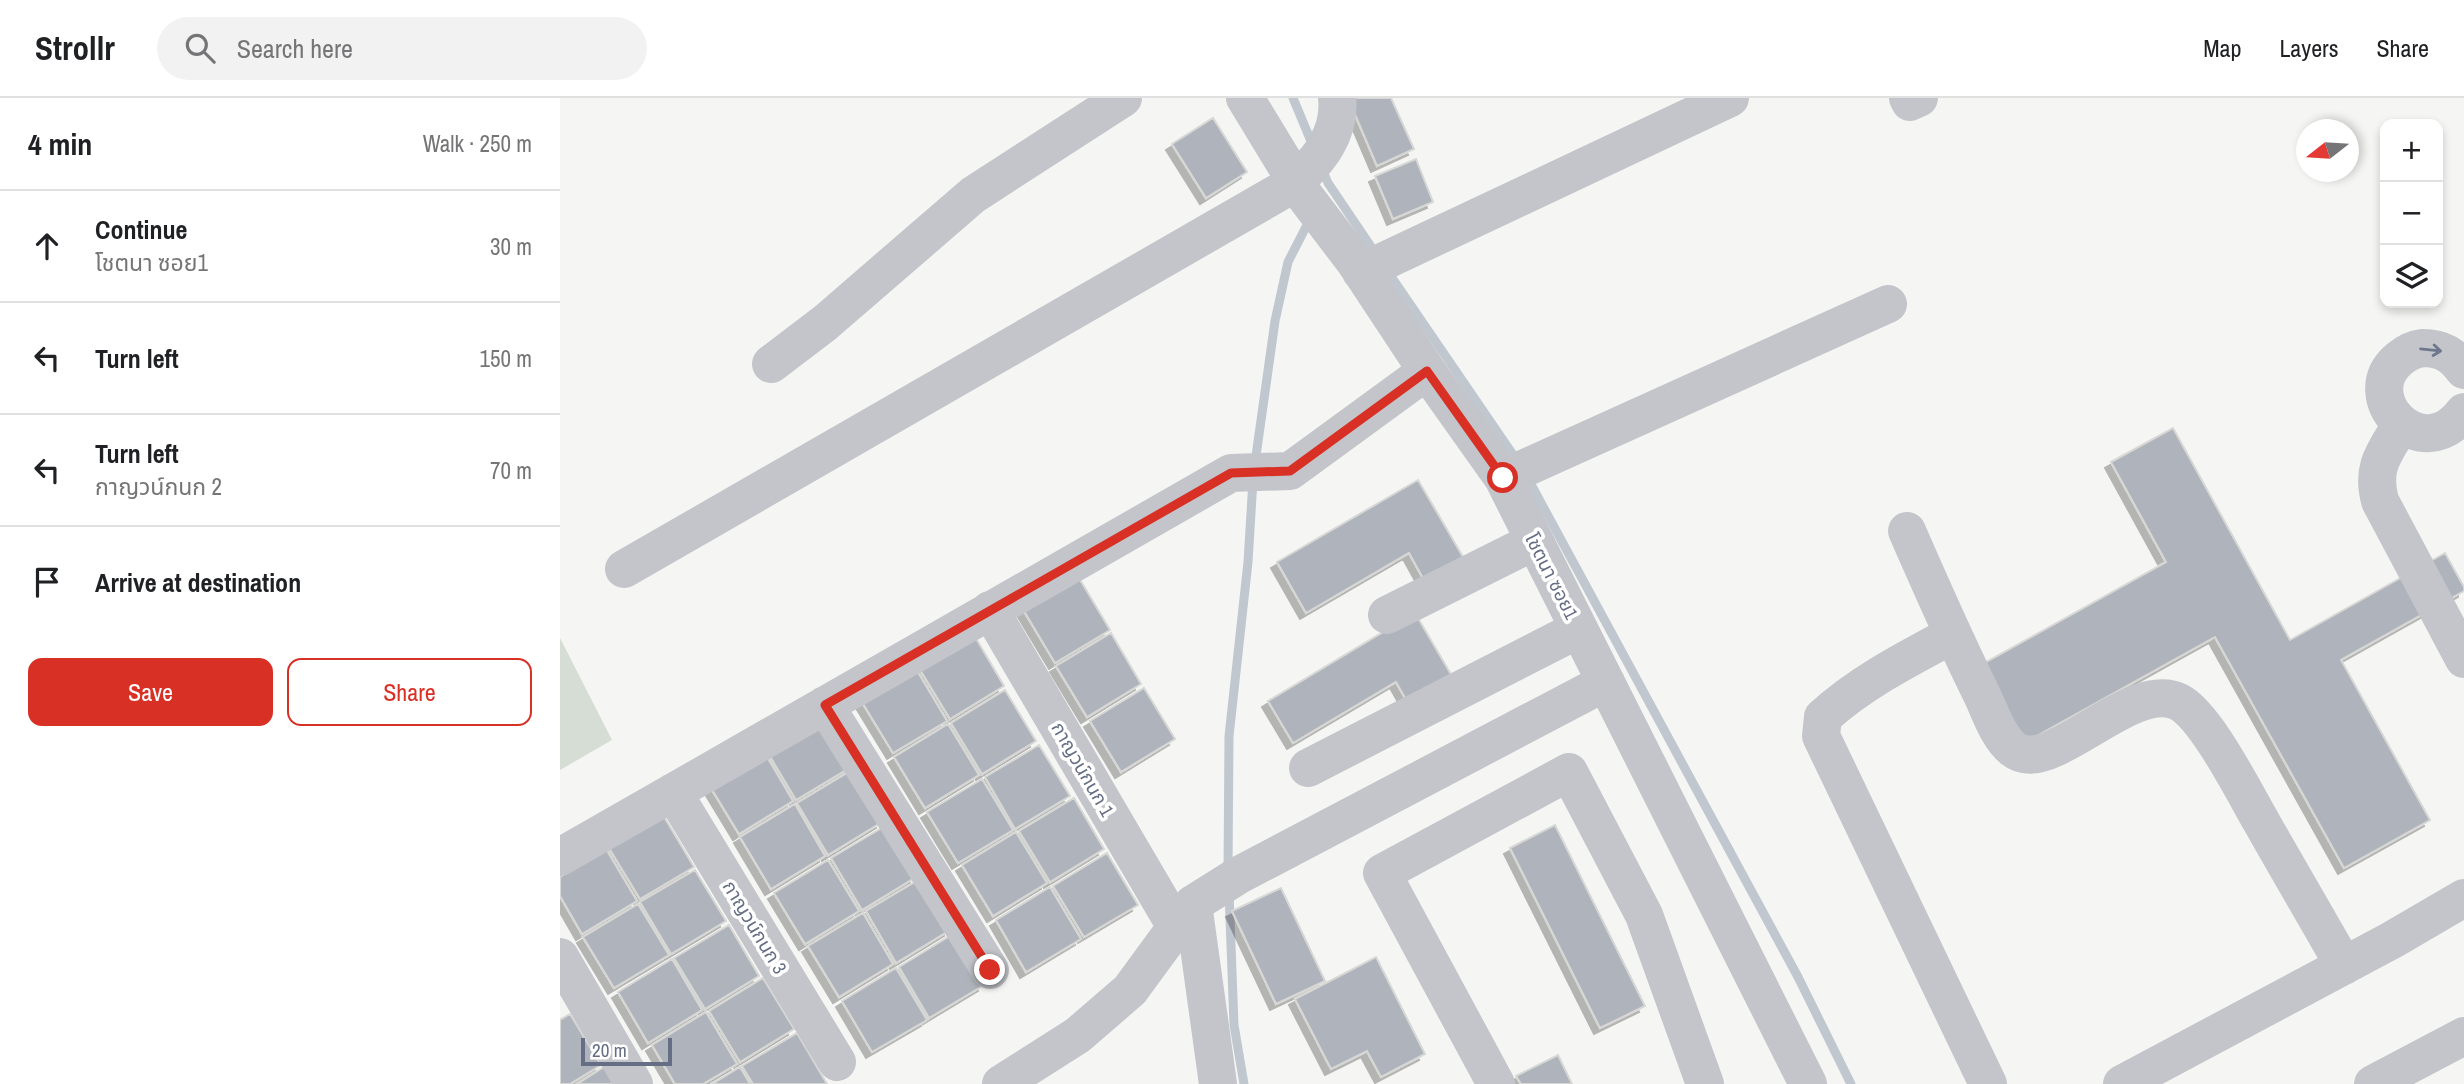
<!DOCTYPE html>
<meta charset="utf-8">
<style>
:root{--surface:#fff;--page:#f2f2f2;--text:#202124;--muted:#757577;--line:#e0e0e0;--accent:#d93025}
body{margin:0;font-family:"Archivo Narrow","Noto Sans Thai",sans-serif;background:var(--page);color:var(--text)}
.controls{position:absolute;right:21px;top:21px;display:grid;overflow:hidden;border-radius:14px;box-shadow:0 4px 10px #0003}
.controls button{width:63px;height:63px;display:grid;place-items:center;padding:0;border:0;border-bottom:2px solid var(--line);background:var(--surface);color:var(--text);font:35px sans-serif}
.compass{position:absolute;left:1736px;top:21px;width:63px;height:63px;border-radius:50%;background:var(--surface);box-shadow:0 4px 10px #0003;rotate:253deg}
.scale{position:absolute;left:21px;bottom:18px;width:91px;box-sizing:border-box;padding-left:7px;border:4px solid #656e84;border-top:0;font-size:19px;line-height:24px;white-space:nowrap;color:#656e84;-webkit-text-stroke:5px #fff;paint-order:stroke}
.stop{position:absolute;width:21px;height:21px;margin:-16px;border:5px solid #d93025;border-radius:50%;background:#fff}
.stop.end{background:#d93025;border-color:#fff;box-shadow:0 2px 7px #0008}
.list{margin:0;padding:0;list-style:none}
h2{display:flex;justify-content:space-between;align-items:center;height:91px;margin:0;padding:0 28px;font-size:30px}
h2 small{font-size:23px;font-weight:400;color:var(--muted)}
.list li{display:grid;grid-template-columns:46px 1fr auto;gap:21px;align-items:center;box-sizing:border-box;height:112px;padding:0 28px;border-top:2px solid var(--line)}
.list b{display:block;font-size:26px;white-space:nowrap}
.list p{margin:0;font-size:23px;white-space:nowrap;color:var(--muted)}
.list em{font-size:23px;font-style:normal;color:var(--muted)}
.actions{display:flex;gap:14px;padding:21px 28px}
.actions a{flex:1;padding:16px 0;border:2px solid var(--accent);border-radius:14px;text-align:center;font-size:24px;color:var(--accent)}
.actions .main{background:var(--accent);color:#fff}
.icon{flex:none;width:38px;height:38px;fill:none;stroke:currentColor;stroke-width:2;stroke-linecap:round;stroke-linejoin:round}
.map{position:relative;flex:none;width:1904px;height:986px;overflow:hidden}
header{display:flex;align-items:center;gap:42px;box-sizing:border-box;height:98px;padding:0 35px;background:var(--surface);border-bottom:2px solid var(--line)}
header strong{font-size:33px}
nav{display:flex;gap:38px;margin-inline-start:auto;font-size:24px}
.search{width:490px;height:63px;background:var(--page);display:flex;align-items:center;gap:18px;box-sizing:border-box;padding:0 24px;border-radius:38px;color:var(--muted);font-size:26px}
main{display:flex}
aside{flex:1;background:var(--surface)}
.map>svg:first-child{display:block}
</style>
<header>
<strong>Strollr</strong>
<div class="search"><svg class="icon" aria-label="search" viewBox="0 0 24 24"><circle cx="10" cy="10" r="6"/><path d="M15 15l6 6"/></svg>Search here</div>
<nav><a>Map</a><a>Layers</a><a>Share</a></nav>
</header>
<main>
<aside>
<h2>4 min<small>Walk · 250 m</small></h2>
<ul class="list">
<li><svg class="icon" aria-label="ahead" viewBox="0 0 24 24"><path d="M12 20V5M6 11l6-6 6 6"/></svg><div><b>Continue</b><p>โชตนา ซอย1</p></div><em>30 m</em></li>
<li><svg class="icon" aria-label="left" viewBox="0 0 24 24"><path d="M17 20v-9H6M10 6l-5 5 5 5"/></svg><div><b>Turn left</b></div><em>150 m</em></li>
<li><svg class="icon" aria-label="left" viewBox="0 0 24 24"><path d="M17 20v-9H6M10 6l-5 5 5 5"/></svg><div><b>Turn left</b><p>กาญวน์กนก 2</p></div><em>70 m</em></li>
<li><svg class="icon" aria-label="arrive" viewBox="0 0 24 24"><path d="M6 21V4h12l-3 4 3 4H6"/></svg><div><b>Arrive at destination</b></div></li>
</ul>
<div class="actions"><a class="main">Save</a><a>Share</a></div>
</aside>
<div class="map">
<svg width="1904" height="986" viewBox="0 0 1904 986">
<defs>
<filter id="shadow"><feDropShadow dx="-6" dy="6" stdDeviation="0" flood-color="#0004"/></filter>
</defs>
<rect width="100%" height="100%" fill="#f5f6f3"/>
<path fill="#d5ddd4" d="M0,540l52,102 -52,30z"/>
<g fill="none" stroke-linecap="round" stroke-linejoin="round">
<path stroke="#c1c7cf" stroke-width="9" d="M733,0l20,48
M762,71l6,14 48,71
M826,171l132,193
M695,365l20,-142 13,-59 22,-43
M967,379l271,500 53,107
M668,773l1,-135 19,-174 5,-82
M669,794l5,133 10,59"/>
</g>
<path fill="#afb3bb" stroke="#d7d8d5" stroke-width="2" filter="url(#shadow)" d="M788,0h43l23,51 -37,17z
M653,20l34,54 -41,26 -34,-54z
M856,61l17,43 -40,17 -18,-43z
M1613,330l117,212 155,-87 19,34v4l-123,69 89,160 -86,48 -129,-231 -191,106 -43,-78 185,-103 -55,-100z
M858,382l45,77 -39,23 -15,-27 -103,60 -29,-51z
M519,480l31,52 -55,33 -31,-52z
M855,515l41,70 -44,27 -16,-28 -103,61 -25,-42z
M551,535l30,51 -54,33 -31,-51z
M414,537l30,51 -54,33 -31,-51z
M356,571l31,52 -54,32 -31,-51z
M584,590l31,51 -54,33 -31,-51z
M445,592l31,51 -54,33 -31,-51z
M260,618l31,51 -55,33 -31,-52z
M388,626l31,51 -54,33 -31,-51z
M479,647l31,51 -55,33 -30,-52z
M203,652l30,51 -54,33 -31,-51z
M292,672l30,52 -54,33 -31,-52z
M422,681l31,51 -55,33 -31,-51z
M514,700l30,51 -54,33 -31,-51z
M235,706l30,52 -54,33 -31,-52z
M103,717l31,52 -54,32 -31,-51z
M995,727l90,181 -45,22 -90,-180z
M325,728l31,51 -54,33 -31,-52z
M456,734l31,51 -54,33 -31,-51z
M46,751l31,52 -55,33 -22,-38v-19z
M547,755l31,52 -54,32 -31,-51z
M268,762l31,51 -54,33 -31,-51z
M135,772l31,51 -55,33 -31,-52z
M360,781l30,51 -54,33 -30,-52z
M490,789l31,52 -55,33 -30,-52z
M721,790l44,93 -49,23 -44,-93z
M78,806l31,51 -55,33 -31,-51z
M303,815l30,51 -54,33 -31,-51z
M169,827l30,51 -54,33 -31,-51z
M393,836l31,51 -55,33 -30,-51z
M816,859l49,97 -44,23 -14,-26 -36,18 -36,-70z
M112,861l30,51 -54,33 -30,-51z
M336,870l31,52 -55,32 -30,-51z
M203,880l31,51 -54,33 -31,-51z
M146,914l31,52 -34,20h-28l-23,-39z
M10,916l31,51 -31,19h-10v-64z
M237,935l30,51h-74l-11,-18z
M998,957l14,29h-51l-5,-8z
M44,969l10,17h-37z
M180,969l10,17h-38z"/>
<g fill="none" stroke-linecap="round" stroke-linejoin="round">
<path stroke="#c3c5ca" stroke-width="38" d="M685,0l59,97 51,67 72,109 76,107 305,606
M1348,0l2,4 9,-4
M801,174l369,-174
M211,266l54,-41 148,-128 150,-97
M1904,272c-11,-15 -22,-22 -41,-22 -9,1 -17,5 -24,11 -45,38 23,110 65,53
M1841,327c-17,28 -30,42 -21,76l84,158
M943,380l385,-174
M1347,433c24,55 48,110 75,164 8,17 16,42 31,54 37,30 117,-71 166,-47 28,15 66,92 83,121 27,48 55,95 82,143
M64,471l671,-386c24,-24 46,-49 42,-85
M430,512l186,317
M827,517l148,-74
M1392,537c-45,24 -92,48 -129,82l-2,19 167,348
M265,607l165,265
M748,670l271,-139
M113,694l164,270
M0,759l671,-384 59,-2 137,-100
M633,806l25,180
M0,859l74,127
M441,986l77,-49 52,-45 63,-86 46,-29 367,-193
M936,986l-114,-211 187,-101 75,143 61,169
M1562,986l270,-144 72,-42
M1813,986l91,-48"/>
</g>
<defs><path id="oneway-shaft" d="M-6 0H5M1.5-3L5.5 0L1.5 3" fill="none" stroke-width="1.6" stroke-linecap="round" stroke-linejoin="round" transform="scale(1.75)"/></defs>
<use stroke="#6e778b" href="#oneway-shaft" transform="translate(1871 252) rotate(6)"/>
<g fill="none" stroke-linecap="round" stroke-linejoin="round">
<path stroke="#d93025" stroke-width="9" d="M430,872l-165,-265 406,-232 59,-2 137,-100 76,107"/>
</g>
<g text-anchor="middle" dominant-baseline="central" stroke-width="7" stroke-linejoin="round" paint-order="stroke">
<g font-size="19" fill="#656e84" stroke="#fff">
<text transform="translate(992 478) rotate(63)">โชตนา ซอย1</text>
<text transform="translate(523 671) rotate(60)">กาญวน์กนก 1</text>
<text transform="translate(195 829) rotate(59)">กาญวน์กนก 3</text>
</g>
</g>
</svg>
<div class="controls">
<button>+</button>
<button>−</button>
<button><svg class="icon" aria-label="layers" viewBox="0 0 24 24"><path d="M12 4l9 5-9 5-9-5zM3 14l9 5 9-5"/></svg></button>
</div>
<svg class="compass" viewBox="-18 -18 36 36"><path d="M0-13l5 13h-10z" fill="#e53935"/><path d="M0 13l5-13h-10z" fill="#757577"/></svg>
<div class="scale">20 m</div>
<div class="stop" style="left:943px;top:380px"></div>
<div class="stop end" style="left:430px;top:872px"></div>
</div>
</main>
